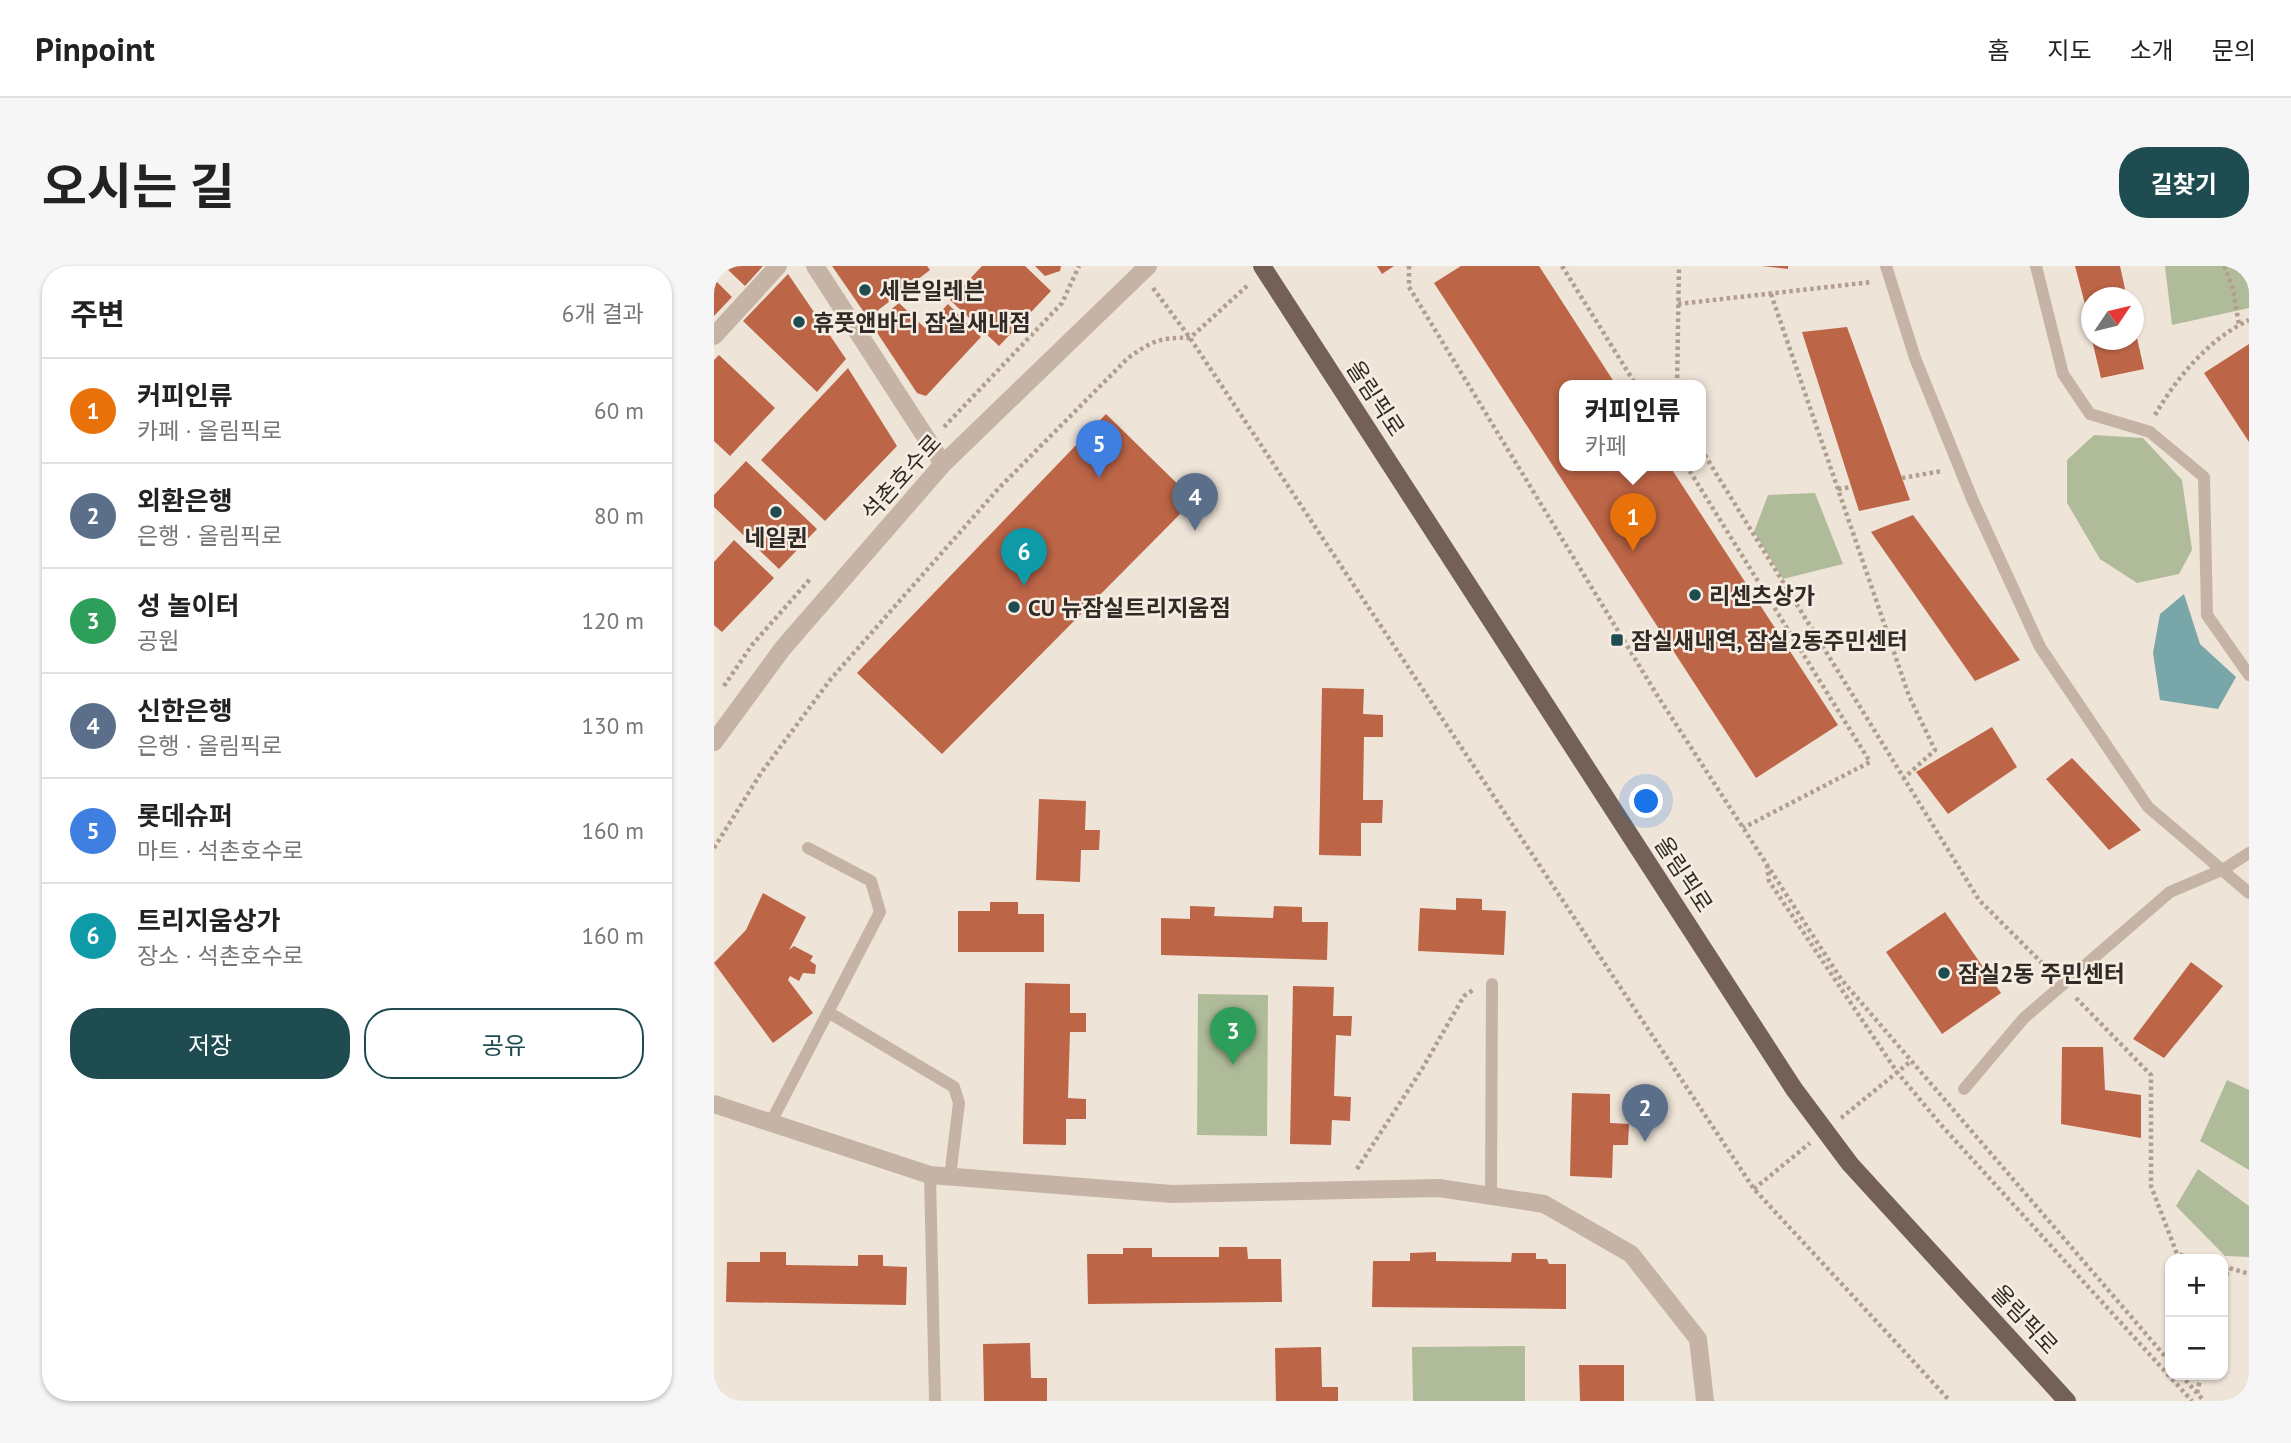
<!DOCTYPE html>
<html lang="ko">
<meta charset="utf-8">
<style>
:root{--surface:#fff;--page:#f6f6f6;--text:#222;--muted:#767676;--line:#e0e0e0;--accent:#1e4c50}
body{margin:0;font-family:"PT Sans","Noto Sans KR",sans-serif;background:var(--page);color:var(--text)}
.controls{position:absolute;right:21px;bottom:21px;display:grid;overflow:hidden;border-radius:14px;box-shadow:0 2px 5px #0004}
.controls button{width:63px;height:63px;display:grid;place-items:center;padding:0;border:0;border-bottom:2px solid var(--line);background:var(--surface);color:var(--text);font:35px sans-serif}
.compass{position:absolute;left:1367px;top:21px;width:63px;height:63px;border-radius:50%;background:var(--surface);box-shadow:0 2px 5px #0004;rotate:55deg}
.you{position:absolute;left:933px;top:536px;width:24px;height:24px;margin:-18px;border:5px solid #fff;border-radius:50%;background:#1a73e8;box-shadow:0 0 0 10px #1a73e833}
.badge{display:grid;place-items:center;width:46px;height:46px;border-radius:50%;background:var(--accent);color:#fff;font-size:23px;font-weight:700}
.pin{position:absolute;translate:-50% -58px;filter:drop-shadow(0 2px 4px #0008)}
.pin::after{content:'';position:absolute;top:37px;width:24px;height:21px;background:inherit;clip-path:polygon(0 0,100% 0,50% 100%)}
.popup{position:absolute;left:845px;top:114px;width:147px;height:91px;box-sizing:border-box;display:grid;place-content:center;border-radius:14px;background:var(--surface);filter:drop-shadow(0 2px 5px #0005);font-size:23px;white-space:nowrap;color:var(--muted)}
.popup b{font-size:26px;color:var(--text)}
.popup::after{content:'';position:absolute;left:50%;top:100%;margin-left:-14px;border:14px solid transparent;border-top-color:var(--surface)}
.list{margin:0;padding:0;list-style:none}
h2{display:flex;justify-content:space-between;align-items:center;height:91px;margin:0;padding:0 28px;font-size:30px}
h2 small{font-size:23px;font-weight:400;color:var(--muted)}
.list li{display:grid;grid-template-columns:46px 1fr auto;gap:21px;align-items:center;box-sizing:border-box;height:105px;padding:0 28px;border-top:2px solid var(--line)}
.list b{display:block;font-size:26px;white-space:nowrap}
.list p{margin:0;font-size:23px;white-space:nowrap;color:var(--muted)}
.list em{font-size:23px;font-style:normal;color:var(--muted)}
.actions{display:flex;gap:14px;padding:21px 28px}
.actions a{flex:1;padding:16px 0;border:2px solid var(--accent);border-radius:28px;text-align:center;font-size:24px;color:var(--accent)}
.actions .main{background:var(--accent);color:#fff}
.map{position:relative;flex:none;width:1535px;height:1135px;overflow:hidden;border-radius:28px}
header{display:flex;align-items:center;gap:42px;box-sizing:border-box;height:98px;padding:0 35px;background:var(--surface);border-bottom:2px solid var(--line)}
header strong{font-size:33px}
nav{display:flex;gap:38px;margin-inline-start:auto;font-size:24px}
.intro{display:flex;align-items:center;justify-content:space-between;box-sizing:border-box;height:168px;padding:0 42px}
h1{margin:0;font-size:49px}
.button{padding:18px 32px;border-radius:28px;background:var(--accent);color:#fff;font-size:24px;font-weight:700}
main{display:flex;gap:42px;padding:0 42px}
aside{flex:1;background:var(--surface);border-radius:28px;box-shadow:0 2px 5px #0004}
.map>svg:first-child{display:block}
</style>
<header>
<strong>Pinpoint</strong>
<nav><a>홈</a><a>지도</a><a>소개</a><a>문의</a></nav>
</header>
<div class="intro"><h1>오시는 길</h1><a class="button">길찾기</a></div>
<main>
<aside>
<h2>주변<small>6개 결과</small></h2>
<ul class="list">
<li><span class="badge" style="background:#e8710a">1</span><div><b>커피인류</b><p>카페 · 올림픽로</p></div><em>60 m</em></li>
<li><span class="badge" style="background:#5c6f8a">2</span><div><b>외환은행</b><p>은행 · 올림픽로</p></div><em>80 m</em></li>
<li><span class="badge" style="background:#2e9e5b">3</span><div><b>성 놀이터</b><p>공원</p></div><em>120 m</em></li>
<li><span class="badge" style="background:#5c6f8a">4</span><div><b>신한은행</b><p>은행 · 올림픽로</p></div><em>130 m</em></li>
<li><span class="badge" style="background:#3f7fe0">5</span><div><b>롯데슈퍼</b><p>마트 · 석촌호수로</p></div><em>160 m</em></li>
<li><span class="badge" style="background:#0f9aa8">6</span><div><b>트리지움상가</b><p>장소 · 석촌호수로</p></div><em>160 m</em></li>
</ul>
<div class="actions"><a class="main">저장</a><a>공유</a></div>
</aside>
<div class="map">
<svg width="1535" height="1135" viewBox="0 0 1535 1135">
<rect width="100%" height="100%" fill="#efe4d8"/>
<path fill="#b0bc99" d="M1451,0h84v42l-77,17z
M1380,169l49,3 39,42 10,70 -13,24 -42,9 -37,-24 -33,-56v-43z
M1101,227l28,71 -60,15 -29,-47 14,-37z
M484,728l70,1 -1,141 -70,-1z
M1513,814l22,10v80l-49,-29z
M1484,903l51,37v51l-24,-1 -49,-50z
M811,1080v55h-112l-1,-54z"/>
<path fill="#79a7a9" d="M1470,328l16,50 36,33 -18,32 -58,-9 -7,-47 7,-39z"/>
<path fill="#bd6547" d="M10,0h39l-18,20z
M118,0h95l3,4 -62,48z
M268,0h43l26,25 -52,55 -49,-46z
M321,0h26l-1,5 -15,5z
M663,0h17l-12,8z
M747,0h78l77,119h-51v80h104l169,260 -82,53 -322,-495z
M1048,0h26v3z
M1361,0h45l7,32h-35v33z
M74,8l58,85 -29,33 -74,-71z
M0,13l18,18 -18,19z
M185,37l26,25 23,-24 33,33 -55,59 -9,-3 -45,-68z
M1133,61l63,173 -51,11 -57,-179z
M1421,63l9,40 -43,9 -9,-38h42z
M1535,78v98l-45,-69z
M5,89l56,53 -45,48 -16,-15v-81z
M134,102l49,78 -72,75 -64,-61z
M392,148l88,86 -252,254 -85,-81z
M32,195l71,68 -38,40 -65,-62v-12z
M1199,249l107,145 -45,21 -104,-149z
M20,274l40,38 -52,54 -8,-7v-63z
M608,422l42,1 -1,25 20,1v22h-19l-1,63h20l-1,23h-21v33l-42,-1z
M1278,461l25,40 -69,47 -32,-42z
M1358,492l69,72 -32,20 -63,-71z
M325,533l47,2 -1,29h15l-1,20h-18l-1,32 -44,-2z
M49,627l43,24 -17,33 5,-4 19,10 -3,5 6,4 -1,9 -12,-1 -4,8 -9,-5 -2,4 25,33 -40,30 -59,-80 32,-33z
M742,632l26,1v11l24,1 -2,44 -86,-4 2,-43 36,2z
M276,636h28v12h26v38h-86v-41h32z
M476,640l25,1 -1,9 59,2 1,-12 28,1v15h26l-1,38 -166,-5v-37l29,1z
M1231,646l56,81 -59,41 -56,-82z
M1477,696l32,24 -59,72 -31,-19z
M311,717l45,1v29h16v19h-16l-2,66 18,1v20h-20v26l-43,-1z
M579,720l41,1 -1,29h19l-1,20 -15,-1 -2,61 17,1 -1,24 -18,-1 -1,25 -41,-1z
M1348,781h41l2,43 36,5v43l-80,-14z
M858,827l38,1v29l19,1 -1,21h-15l-1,33 -42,-2z
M505,981h28l1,12h33l1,43 -194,2 -1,-50h36v-6h29v9h67z
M46,986h26v13l72,1v-11h25v11l24,1 -1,38 -180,-3 1,-40h33z
M722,986v9l75,1 1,-9h24v6h11l2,5h17v45l-194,-2 1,-46h37v-8z
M316,1077l1,35h16v23h-63l-1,-57z
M607,1081l1,40h16v14h-62l-1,-53z
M865,1099h45v36h-44z"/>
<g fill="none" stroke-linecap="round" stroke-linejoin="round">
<path stroke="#b19e8f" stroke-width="4.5" stroke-dasharray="3.5 3.5" stroke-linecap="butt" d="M695,0v21l248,408 184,284 329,383
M848,0l74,119
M1510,0l9,23 6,36
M439,22l37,50 564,851 196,212
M1057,28l138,402 26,54 -31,28
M964,38l194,-22
M963,119l2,-119
M1441,149c22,-38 54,-76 94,-95
M230,161l118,-124 17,-37
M987,183l278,451 72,72
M972,199l184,297 -127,66
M1188,212l40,-7
M1124,223l13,-2
M10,420l28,-41 59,-67
M0,582l47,-75 69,-93 168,-191 130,-131c24,-17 32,-21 62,-20l58,-53
M1053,599l2,16 128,191 45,54 250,275
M1362,732l75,77v111l26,68 19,5
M1127,852l70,-57
M643,903l65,-100 42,-73 9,-6
M1040,923l56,-46
M1509,1000l26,8
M1509,1023l5,-21
M1467,1109l23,26
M1483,1127l4,-18"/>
<path stroke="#c5b4a5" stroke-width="12" d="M1172,0l29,92 58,143 67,146 108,160 101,86
M1322,0l27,108 27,40 60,18 54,45 3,138 42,60
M114,746l126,75 5,16 -9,74
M1250,823l60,-71 146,-126 54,-23 25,-16
M57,856l109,-210 -9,-31 -63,-33
M216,909l5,226
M777,930l1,-212"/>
<path stroke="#c5b4a5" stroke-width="18" d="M101,0l128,198
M0,70l64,-70
M0,838l216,71 242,19 267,-6 105,16 87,50 67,85 7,62"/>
<path stroke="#c5b4a5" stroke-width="18" d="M0,476l69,-94 160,-184 205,-198"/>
<path stroke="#736158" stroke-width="18" d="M548,0l532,823 56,75 217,237"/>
</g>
<g fill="#1e4c50" stroke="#f7eee3" stroke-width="2.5">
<circle cx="151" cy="24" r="7"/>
<circle cx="85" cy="56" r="7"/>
<circle cx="62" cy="246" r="7"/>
<circle cx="981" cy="329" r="7"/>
<circle cx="300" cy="341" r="7"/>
<rect x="896" y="367" width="14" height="14" rx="3.5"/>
<circle cx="1230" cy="707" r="7"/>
</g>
<g text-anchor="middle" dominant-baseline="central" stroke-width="5" stroke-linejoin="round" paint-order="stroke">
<g font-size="23" font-weight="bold" fill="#322a26" stroke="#f7eee3" text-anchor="start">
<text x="165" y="24">세븐일레븐</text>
<text x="99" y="56">휴풋앤바디 잠실새내점</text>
<text x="62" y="271" text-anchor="middle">네일퀸</text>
<text x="995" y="329">리센츠상가</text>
<text x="314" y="341">CU 뉴잠실트리지움점</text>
<text x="917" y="374">잠실새내역, 잠실2동주민센터</text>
<text x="1244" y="707">잠실2동 주민센터</text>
</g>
<g font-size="23" fill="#322a26" stroke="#f7eee3">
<text transform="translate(662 132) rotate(57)">올림픽로</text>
<text transform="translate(187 211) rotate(-48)">석촌호수로</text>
<text transform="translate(970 608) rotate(57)">올림픽로</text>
<text transform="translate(1311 1053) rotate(47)">올림픽로</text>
</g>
</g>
</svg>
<div class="controls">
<button>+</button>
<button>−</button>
</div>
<svg class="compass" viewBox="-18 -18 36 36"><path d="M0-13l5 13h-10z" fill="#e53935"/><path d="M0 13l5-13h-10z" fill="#767676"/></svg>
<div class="you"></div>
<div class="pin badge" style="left:919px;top:285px;background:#e8710a">1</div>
<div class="popup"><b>커피인류</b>카페</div>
<div class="pin badge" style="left:931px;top:876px;background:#5c6f8a">2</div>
<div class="pin badge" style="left:519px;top:799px;background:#2e9e5b">3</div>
<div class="pin badge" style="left:481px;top:265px;background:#5c6f8a">4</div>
<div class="pin badge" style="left:385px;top:212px;background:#3f7fe0">5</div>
<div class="pin badge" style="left:310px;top:320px;background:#0f9aa8">6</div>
</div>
</main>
